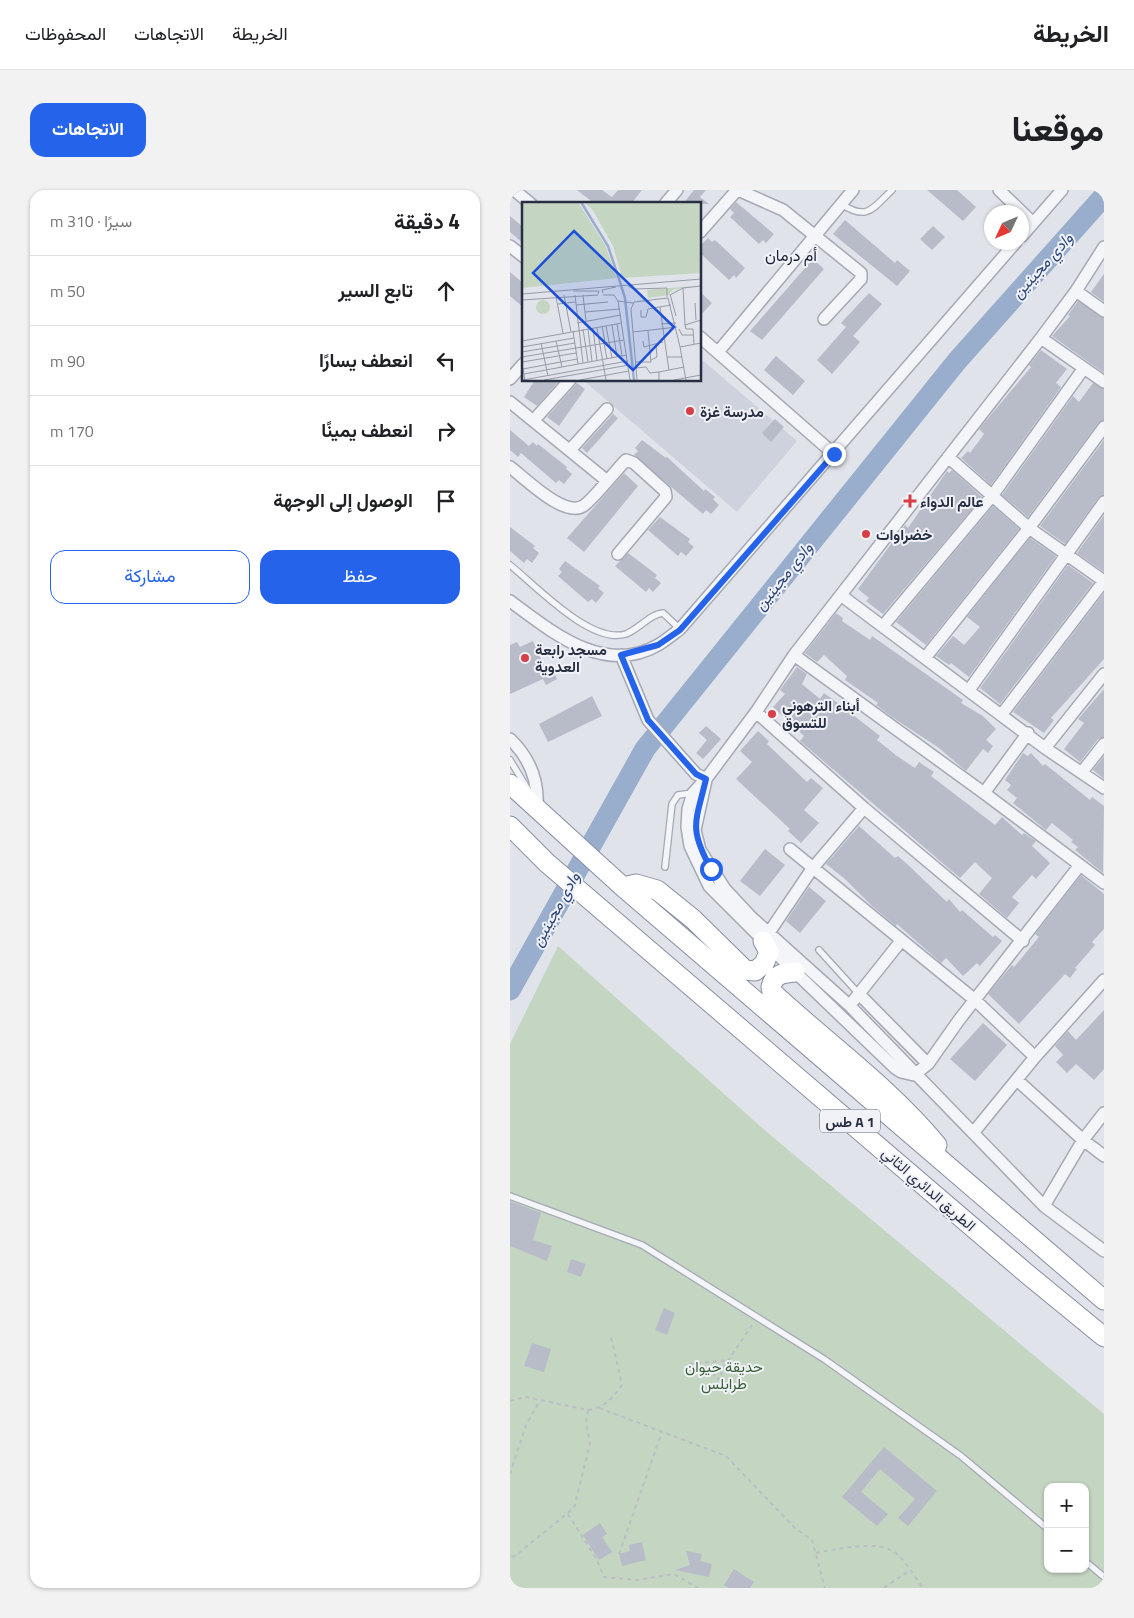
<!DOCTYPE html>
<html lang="ar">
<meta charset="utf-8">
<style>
:root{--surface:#fff;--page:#f2f2f2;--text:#202124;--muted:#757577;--line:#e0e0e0;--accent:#2563eb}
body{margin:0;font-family:"Titillium Web",Vazirmatn,sans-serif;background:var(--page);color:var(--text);direction:rtl}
.controls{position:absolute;right:15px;bottom:15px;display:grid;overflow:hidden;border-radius:10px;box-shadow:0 1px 4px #0004}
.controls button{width:45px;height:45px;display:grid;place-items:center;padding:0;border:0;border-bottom:1px solid var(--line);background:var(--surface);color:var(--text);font:25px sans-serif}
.compass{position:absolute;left:474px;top:15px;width:45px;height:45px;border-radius:50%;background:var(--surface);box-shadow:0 1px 4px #0004;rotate:226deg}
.stop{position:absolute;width:15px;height:15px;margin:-11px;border:4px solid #2563eb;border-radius:50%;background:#fff}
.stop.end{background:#2563eb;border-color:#fff;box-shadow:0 1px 5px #0008}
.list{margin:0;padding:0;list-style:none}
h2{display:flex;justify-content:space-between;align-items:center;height:65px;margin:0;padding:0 20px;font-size:21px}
h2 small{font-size:16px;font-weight:400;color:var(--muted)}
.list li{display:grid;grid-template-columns:32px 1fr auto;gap:15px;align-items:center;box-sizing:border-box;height:70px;padding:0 20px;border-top:1px solid var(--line)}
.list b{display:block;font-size:19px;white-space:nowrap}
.list em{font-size:16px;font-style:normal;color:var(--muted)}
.actions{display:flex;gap:10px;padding:15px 20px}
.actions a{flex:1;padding:11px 0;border:1px solid var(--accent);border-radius:15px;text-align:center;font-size:18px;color:var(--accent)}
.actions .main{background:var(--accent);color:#fff}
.icon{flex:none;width:28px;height:28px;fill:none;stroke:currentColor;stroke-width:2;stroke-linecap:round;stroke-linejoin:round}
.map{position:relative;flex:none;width:594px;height:1398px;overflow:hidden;direction:ltr;border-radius:15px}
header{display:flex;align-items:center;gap:30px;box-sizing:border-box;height:70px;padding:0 25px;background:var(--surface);border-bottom:1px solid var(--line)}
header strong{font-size:24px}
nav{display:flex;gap:28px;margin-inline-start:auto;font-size:18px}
.intro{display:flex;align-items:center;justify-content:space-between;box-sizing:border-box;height:120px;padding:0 30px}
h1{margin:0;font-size:35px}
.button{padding:12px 22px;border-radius:15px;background:var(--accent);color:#fff;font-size:18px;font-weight:700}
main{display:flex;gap:30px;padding:0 30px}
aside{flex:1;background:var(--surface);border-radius:15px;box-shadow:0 1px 4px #0004}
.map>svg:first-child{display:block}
</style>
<header>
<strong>الخريطة</strong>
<nav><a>الخريطة</a><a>الاتجاهات</a><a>المحفوظات</a></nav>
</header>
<div class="intro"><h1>موقعنا</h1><a class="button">الاتجاهات</a></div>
<main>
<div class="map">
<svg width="594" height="1398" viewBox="0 0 594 1398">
<rect width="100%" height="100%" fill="#e0e3ea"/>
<path fill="#ced2dc" d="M190,168l97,83 -60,71 -154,-132h117z"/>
<path fill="#c4d5c1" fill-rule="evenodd" d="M48,756l210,187 336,281v174h-594v-544zM538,1297h37v82h-37z"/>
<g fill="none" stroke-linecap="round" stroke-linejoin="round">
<path stroke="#99adcc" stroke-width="21" d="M0,800l135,-241 312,-388 147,-165"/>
</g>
<path fill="#b7bcc8" d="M67,0h25l10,7 6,-7h24l-11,14h-36z
M184,0h12l-6,7 9,7h-26z
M417,0h30l19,17 -13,14z
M226,12l38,32 -8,9 -3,-3 -4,4 -29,-27 4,-4 -4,-4z
M0,26l14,12v16l-14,-12z
M335,30l50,43 2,-3 13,11 -13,15 -64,-52z
M423,36l12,11 -13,13 -12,-11z
M198,48l4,4 3,-2 30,28 -9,10 -2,-3 -5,5 -29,-27v-7z
M303,69l11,10 -62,71 -12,-9z
M0,82l14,12v24l-14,-12z
M594,84v28l-13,-10z
M190,102l12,11 -12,13z
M359,103l13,11 -29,32 7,6 -28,32 -15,-14 29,-33 -5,-4z
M568,111l26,17v55l-52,-37 18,-20 -2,-1z
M531,160l26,19 -11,14 5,4 -70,98 -30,-27 7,-7 2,2 14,-19 -5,-5 52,-62 -2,-2z
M266,166l29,25 -12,14 -29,-25z
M25,190h25l-23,26 -13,-9z
M67,193l8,6 -26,37 -12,-9z
M583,193l11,6v31l-6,3 -70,94 -26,-22 71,-99 6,6z
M103,224l5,4 -31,35 -5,-5z
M265,229l9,8 -13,15 -9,-9z
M0,240l19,16 4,-4 4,4 1,-2 29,23 -1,2 6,5 -8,10 -5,-4 -3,3 -35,-30 -3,4 -8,-7z
M132,250l24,18 1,-1 37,34 1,-2 10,8 -2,2 6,6 -8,9 -5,-4 -3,4 -69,-59 4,-4 -3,-3z
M594,250v55l-6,3 -33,46 -25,-18z
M442,280l30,27 -99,117 -17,-13 3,-3 -11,-9 47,-64 3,3 39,-57 2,2z
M114,283l14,13 -54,66 -17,-14z
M483,316l26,23 -93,116 -30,-23z
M594,325v57l-27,-19z
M150,327l30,22 -2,3 6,5 -8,9 -5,-4 -3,4 -30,-26z
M0,337l25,19 -2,2 6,5 -7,10 -5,-4 -3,4 -14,-12z
M520,348l26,18 -87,121 -18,-14 -2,2 -13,-9 17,-20 11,9 16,-18 -13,-10z
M118,363l29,22 -2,3 6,5 -8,9 -4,-4 -3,4 -31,-26z
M55,371l35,25 -2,2 6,5 -8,10 -4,-4 -4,3 -30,-26 4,-4 -3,-3z
M558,375l25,18 -93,121 -20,-16z
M594,403v66l-53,59 3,2 -10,13 -31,-21z
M326,423l7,5 -1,3 28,19 2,-4 91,64 -2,3 22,13 13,13 -10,11 7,6 -5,7 -5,-4 -17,22 -27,-23 -47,-31 -16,-12 2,-2 -33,-23 2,-4 -23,-21 -7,7 -12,-9z
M23,451l13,29 6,-2 5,11 -11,6 -3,-6 -33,15v-49l7,-3 3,5z
M287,477l10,7 -5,10 18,15 4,-6 15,11 41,32 -3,4 20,16 18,12 4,-6 15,10 -3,4 64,49 7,-8 20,18 2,-2 12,8 -4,5 18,17 -14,16 -4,-4 -20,22 7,6 -12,15 -28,-24 13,-16 -17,-16 -15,16 -160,-137 4,-5 -31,-29 12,-13 -5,-4z
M594,499v48l-6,2 -18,23 -16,-13 20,-26 -6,-4z
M82,506l10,20 -54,26 -9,-18z
M196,536l15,13 -18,20 -7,-6 11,-13 -8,-7z
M248,541l11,10 -2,3 40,38 4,-4 12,10 -19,22 15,13 -18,20 -13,-12 2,-2 -54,-50 16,-17 -12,-11z
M513,563l5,3 3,-3 12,13 2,-2 45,36 2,-3 12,9 -1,67 -28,-23 3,-3 -7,-5 2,-2 -21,-17 -6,7 -33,-27 4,-5 -10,-8 4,-5 -6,-5z
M594,566v23l-11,-9z
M349,636l36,32 3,-2 9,8 40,38 2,-3 11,13 2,-2 31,27 2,-2 7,6 -22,25 -3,-3 -14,13 -17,-18 -5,5 -44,-39 -1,2 -24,-20 -27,-27 -19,-15z
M255,659l20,16 -25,31 -20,-15z
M571,685l23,19v35l-12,13 3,3 -20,23 2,1 -7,9 -5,-4 -46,50 -31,-30 24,-29 2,2 25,-30 -4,-3z
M299,697l17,14 -26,32 -14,-12z
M594,820v59l-10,11 -18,-16 -9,9 -11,-11 7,-7 -8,-9 13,-15 8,9z
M473,833l24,22 -32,36 -25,-22z
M0,1011l31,12 -8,27 19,6 -5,15 -37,-15z
M61,1069l15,5 -5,13 -14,-5z
M154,1118l11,5 -8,22 -12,-5z
M22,1153l19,6 -7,23 -20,-6z
M374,1257l53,44 -29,35 -10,-8 17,-19 -35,-30 -19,23 27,22 -11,12 -35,-29z
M90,1333l7,11 -5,3 10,15 -13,8 -16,-25z
M132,1352l4,18 -24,6 -3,-12 11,-3 -1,-6z
M176,1361l16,3 -2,7 12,3 -3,13 -34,-7 15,-5z
M224,1379l20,13 -4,6h-21l-5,-3z"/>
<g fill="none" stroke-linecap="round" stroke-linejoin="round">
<g stroke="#a5a9b5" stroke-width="8">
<path id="service" d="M331,14c27,17 31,5 51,-14
M0,375c25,20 81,80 116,69 13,-5 24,-20 37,-21l17,16
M0,570l20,33
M155,677l7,-63 6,-9 15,-2
M309,760l40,44
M0,1006l132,49 182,114 137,97 87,73
M575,1371l19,16"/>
</g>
<g stroke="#a5a9b5" stroke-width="14">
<path id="minor" d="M4,0l17,14
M228,0l45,20 78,63v6l-37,40
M489,0l34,33
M155,14l12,-14
M190,42l37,-42
M512,46l40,-46
M0,56l14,11
M566,101l28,20
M190,147l134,117
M531,148l63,44
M208,162l135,-162
M0,189l14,-16
M0,212l96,78
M24,230l36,-40
M60,260l37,-41
M438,267l81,71 75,53
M0,277c15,11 54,51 73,39 9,-5 33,-36 43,-46l8,3 31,28 1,6 -48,57
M332,406l203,152 59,40
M0,411c42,31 94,75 148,44 7,-4 14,-10 22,-16l336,-387
M373,436l109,-130 92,-128
M111,465l27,65 48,54 10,5
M284,465l190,138 120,90
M415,468l104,-130 75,-101
M459,500l135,-188
M246,522l108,96 159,133
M492,524l102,-133
M0,549c20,19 29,42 27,70
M535,558l59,-74
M572,582l22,-28
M196,590l-11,50 5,20 25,39 26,28 99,89 194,200 60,45
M474,603l44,-60
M280,659l185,151 60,57
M570,675l-121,155 -31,44 -14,11 -13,-3 -6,-4 -100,-96 -86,-86 -19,-40 -3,-19 1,-18 5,-16 13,-14 50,-67 38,-57 247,-317 35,-47 28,-44
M256,747l46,-68 52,-61
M349,804l69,70
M344,810l47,-59
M507,890l66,60 21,16
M463,943l62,-76 69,-77
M534,1016l39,-66 21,-27"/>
</g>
<g stroke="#878fa2" stroke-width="21">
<path id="trunk" d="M0,594l113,103 481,413
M0,636l37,37 479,410 78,64
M113,697l13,-3 21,6 36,29 52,51 10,1 9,-7 5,-12 -6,-11
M285,782c-12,1 -21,2 -24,15l1,5c55,51 116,94 165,153"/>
</g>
<path stroke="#babec5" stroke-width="2" stroke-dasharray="4 4" stroke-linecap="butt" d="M179,1174l41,-4
M211,1181l-6,-1 -1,7 5,2 3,-2 -1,-6 31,-46
M0,1211l16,-4 62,13 -2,13 4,21 -16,64 -59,48 -5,1
M89,1218l127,48 69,72 17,12 13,48
M78,1220c17,-3 24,-11 34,-25l-11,-48
M0,1284l16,-49 14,-25
M58,1324l28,44 8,19 33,3 37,-6 24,14
M306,1363c19,-4 65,-14 81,1 10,9 18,23 26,34
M109,1364l43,-122
M374,1398l26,-18"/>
<use href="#service" stroke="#f3f5f8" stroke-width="5.5"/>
<use href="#minor" stroke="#f3f5f8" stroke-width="11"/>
<use href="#trunk" stroke="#fff" stroke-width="19"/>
</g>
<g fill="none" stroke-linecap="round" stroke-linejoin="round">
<path stroke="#2563eb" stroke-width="6" d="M201,679c-23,-42 -15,-47 -5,-90l-10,-5 -48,-54 -27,-65 37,-10 22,-15 154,-176"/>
</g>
<g fill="#d63f45" stroke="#f0f2f7" stroke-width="2">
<circle cx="180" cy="221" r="5"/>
<path d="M397.5 303.5h5v5h5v5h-5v5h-5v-5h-5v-5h5z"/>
<circle cx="356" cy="344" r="5"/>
<circle cx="15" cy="468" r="5"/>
<circle cx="262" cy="524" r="5"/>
</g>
<g text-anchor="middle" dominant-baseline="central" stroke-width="4" stroke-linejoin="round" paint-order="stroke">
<rect fill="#f0f2f7" stroke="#646a79" stroke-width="1" x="310" y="919.5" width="60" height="23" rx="4"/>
<g font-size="14" font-weight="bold" fill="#282f43">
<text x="340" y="931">طس A 1</text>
</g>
<g font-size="15" font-weight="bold" fill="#282f43" stroke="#f0f2f7" text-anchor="start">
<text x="190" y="221">مدرسة غزة</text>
<text x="410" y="311">عالم الدواء</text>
<text x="366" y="344">خضراوات</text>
<text x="25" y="459">مسجد رابعة<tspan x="25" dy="17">العدوية</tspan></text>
<text x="272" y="515">أبناء الترهوني<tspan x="272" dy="17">للتسوق</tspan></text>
</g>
<g font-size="15" fill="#282f43" stroke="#f0f2f7">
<text transform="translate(419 999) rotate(41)">الطريق الدائري الثاني</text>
</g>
<g font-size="15" fill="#385f34" stroke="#f0f2f7">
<text x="214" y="1176">حديقة حيوان<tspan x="214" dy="17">طرابلس</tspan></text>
</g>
<g font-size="16" fill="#1a2034" stroke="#f0f2f7">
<text x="281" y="65">أم درمان</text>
</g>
<g font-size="16" font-style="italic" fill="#2f4879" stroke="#f0f2f7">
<text transform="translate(532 75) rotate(-48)">وادي مجينين</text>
<text transform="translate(273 386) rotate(-51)">وادي مجينين</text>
<text transform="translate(45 719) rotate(-61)">وادي مجينين</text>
</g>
</g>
<g transform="translate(12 12)">
<rect width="179" height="179" fill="#e0e3ea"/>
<path d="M0,0h56l27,43 12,33 -95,10zM62,0h117v71l-79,5 -9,-32 -21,-37zM171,84l-20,4 -5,5 -20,3 -1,-8zM14 105a7 7 0 1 1 14 0a7 7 0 1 1-14 0Z" fill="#c4d5c1"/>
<path fill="none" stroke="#99adcc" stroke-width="2.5" d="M59,0l27,44 11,33 6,19 9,82"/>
<path fill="none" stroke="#969ba7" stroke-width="1" d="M106,84l6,3 33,-1v9M161,86l2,37 1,4h7l1,15M51,89h26l-1,3M81,91l-1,-3 14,-3M0,92l179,-15M148,92l6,22M42,93l7,37M53,93l8,68M61,93l3,26M81,93h11l4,6 12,79M148,93l13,-7 18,-2M34,95l7,36M0,98l76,-5M96,99l15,2M173,101l1,17M36,102l17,-2M54,103l32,-3M138,105l7,50M119,108v7h5l2,-8 23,-4M63,110l35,-3M55,121l44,-8M95,122l5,32M139,122l15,-1M90,123l5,32M163,123l16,-5M80,124l3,16M84,124l6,32M71,126l4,33M75,126l9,52M61,127l5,33M66,127l4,32M157,127l3,6h11M51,129l5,33M111,130l44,-5M0,139l100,-18M34,139l6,26M121,139l1,6 19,-5M19,141l7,33M82,141l3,16M0,145l52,-9M158,145l6,33M0,150l53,-9M0,155l102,-17M129,158l6,-3 -1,-12M0,160l54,-9M114,160h15l-3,-31M0,162l3,16M114,166l10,-1 4,6 9,-1v8M1,167l54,-10M147,168l-2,-13h15M137,170l25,-5M2,172l103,-19M1,178l105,-19M22,178l85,-15M58,178l49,-9M115,178l-6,-71 3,-7 34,-4 12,49 21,-4M152,178l27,-5"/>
<path fill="#1d4ed8" fill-opacity="0.15" stroke="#1d4ed8" stroke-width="2.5" d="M52,29l100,96 -41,43 -100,-97z"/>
<rect width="179" height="179" fill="none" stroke="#282f43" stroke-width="2.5"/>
</g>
</svg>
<div class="controls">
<button>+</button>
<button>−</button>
</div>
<svg class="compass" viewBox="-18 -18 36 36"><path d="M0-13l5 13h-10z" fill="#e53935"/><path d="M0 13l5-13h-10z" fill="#757577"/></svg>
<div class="stop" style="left:201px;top:679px"></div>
<div class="stop end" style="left:324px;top:264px"></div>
</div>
<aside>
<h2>4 دقيقة<small>سيرًا · 310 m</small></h2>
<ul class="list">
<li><svg class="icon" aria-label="ahead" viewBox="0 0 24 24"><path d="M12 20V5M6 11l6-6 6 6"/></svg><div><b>تابع السير</b></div><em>50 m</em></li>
<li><svg class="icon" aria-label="left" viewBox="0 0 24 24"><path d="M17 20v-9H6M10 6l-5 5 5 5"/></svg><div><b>انعطف يسارًا</b></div><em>90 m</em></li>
<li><svg class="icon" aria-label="right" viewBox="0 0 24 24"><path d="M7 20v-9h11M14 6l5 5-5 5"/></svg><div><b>انعطف يمينًا</b></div><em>170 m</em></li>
<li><svg class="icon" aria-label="arrive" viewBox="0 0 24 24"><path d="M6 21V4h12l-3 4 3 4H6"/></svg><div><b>الوصول إلى الوجهة</b></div></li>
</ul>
<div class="actions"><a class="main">حفظ</a><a>مشاركة</a></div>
</aside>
</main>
